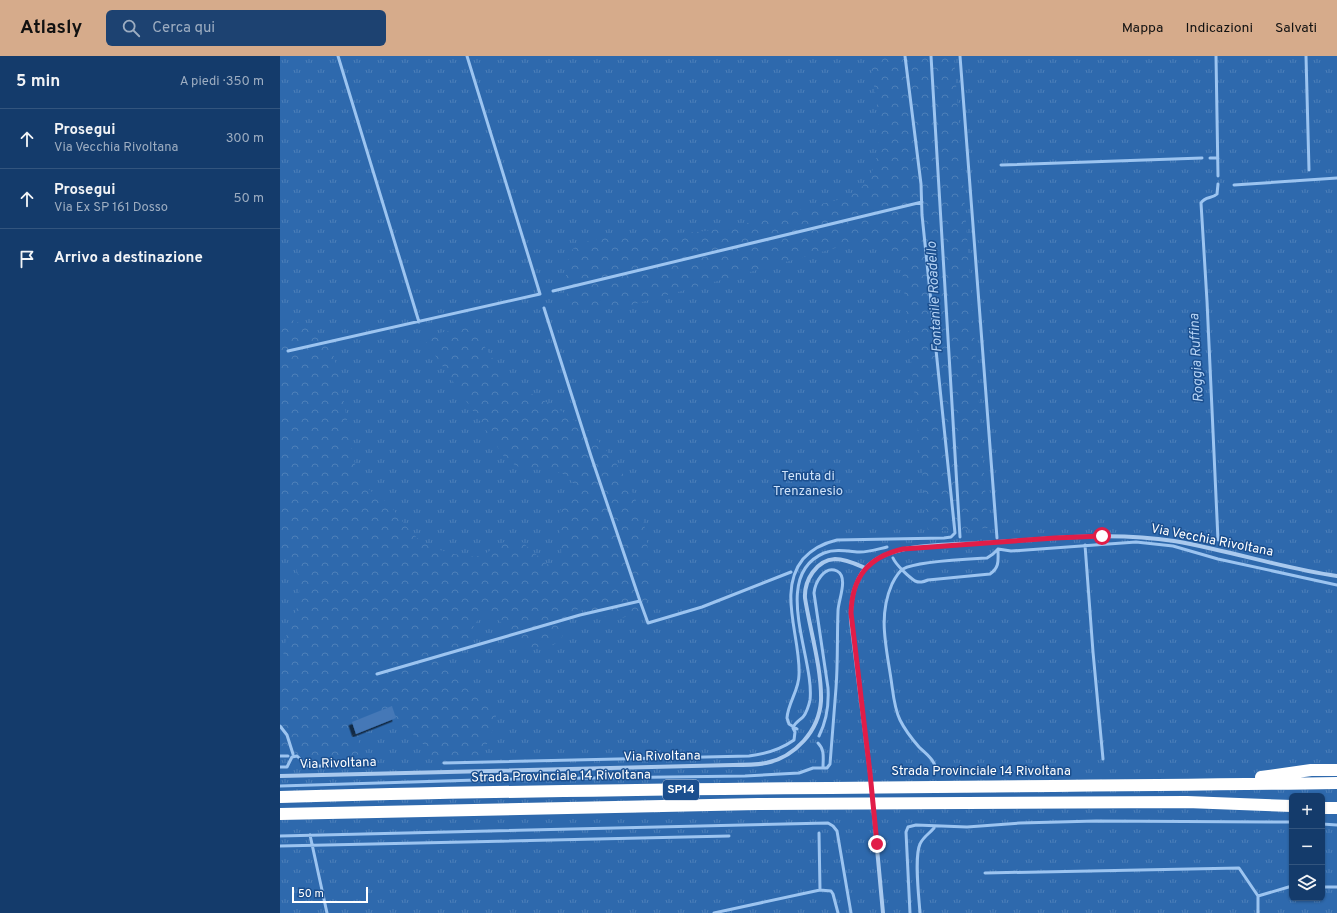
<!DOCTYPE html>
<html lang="it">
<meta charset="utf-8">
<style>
:root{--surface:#143b6b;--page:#1d4271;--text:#f1f3f6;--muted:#9dadc1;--line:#33557e;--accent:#d6ab8b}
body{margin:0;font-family:Overpass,sans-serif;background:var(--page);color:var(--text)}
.controls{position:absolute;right:12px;bottom:12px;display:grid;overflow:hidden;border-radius:6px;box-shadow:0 1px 3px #0004}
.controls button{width:36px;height:36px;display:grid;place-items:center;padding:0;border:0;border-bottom:1px solid var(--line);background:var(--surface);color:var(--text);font:20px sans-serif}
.scale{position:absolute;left:12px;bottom:10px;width:76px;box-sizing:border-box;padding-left:4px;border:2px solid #fff;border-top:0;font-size:11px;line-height:14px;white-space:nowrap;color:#fff;-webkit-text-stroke:3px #1b4f8f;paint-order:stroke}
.stop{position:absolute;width:12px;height:12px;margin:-9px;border:3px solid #e11d48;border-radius:50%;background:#fff}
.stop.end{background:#e11d48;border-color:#fff;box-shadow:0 1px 4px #0008}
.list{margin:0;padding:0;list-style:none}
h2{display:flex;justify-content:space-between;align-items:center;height:52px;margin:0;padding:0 16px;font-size:17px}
h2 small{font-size:13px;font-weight:400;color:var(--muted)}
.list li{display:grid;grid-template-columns:26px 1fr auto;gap:12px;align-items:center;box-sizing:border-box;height:60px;padding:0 16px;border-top:1px solid var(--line)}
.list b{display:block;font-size:15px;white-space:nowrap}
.list p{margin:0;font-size:13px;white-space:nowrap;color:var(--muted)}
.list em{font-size:13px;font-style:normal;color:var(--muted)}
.icon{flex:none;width:22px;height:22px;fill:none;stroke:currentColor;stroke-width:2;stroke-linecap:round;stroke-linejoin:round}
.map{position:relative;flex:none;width:1057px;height:857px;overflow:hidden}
header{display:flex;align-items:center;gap:24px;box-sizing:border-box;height:56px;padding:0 20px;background:var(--accent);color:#111}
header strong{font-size:19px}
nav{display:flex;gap:22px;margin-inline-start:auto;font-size:14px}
.search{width:280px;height:36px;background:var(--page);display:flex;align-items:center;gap:10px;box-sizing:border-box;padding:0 14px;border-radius:6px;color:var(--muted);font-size:15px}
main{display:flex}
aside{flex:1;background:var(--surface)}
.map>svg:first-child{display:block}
</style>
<header>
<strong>Atlasly</strong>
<div class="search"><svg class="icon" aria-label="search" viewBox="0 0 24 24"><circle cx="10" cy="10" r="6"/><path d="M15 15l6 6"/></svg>Cerca qui</div>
<nav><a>Mappa</a><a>Indicazioni</a><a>Salvati</a></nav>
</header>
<main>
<aside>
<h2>5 min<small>A piedi · 350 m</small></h2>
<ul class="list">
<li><svg class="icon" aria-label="ahead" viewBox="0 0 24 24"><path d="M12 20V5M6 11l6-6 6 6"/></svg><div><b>Prosegui</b><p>Via Vecchia Rivoltana</p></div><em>300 m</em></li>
<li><svg class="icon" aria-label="ahead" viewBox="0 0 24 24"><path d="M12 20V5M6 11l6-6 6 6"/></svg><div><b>Prosegui</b><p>Via Ex SP 161 Dosso</p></div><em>50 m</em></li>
<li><svg class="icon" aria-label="arrive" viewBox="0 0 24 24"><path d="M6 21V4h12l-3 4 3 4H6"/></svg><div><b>Arrivo a destinazione</b></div></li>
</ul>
</aside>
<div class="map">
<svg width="1057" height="857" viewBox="0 0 1057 857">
<defs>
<pattern id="grass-tufts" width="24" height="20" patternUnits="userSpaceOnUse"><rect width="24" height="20" fill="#2e69ad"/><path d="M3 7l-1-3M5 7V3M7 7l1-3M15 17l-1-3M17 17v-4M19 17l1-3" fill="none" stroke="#4d80b9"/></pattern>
<pattern id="forest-crowns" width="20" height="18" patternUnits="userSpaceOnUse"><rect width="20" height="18" fill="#2e69ad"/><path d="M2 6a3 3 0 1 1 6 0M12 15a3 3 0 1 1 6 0" fill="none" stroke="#4d80b9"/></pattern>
<filter id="shadow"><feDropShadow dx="-3.5" dy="3.5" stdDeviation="0" flood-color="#0009"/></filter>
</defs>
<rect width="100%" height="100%" fill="#1b4f8f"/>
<path fill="url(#grass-tufts)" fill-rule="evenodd" d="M0,0h1057v857h-1057zM1012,740h30v102h-30z"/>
<path fill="url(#forest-crowns)" d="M589,0h85l34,472 -60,4 -26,-263c-14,-36 -31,-27 -63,-22l-215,60c-12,1 -45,8 -53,-3 -4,-6 -5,-15 -5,-23 0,-10 0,-20 5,-29 11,-21 103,-18 126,-20 38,-4 75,-15 112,-25 14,-4 36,-7 48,-16 8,-5 15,-18 18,-27 10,-35 -1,-74 -6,-108z
M0,258c13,8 35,13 45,24 7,10 10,22 13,34 5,22 8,44 12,65 2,13 4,27 9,39 9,19 21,17 32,31 14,16 21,32 43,41 11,4 33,10 44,8 18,-4 23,-21 44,-14l25,22c3,1 9,2 12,0 6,-7 -2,-39 0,-49 2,-12 15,-21 15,-30 -9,-20 -37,-12 -55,-18 -5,-2 -9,-6 -14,-9l-83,-122 50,-9c13,19 25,42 42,56 11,8 23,13 34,20 9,4 17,11 26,17 34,24 59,63 70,104 4,15 4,32 5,48 0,11 2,33 -10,40 -19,11 -39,4 -58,-3 -17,0 -9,30 -31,37 -8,2 -19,2 -27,-1 -11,-4 -28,-43 -45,-25 -6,6 -8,17 -12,24l-14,6 -6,6c-4,28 33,26 45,45 18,28 -21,46 -2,72l-44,-1 -23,-29 -12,-12 -22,-11 -27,10 -3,10 3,13 -11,6 -70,-1v-95c6,-11 5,-24 8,-36 2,-6 6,-10 8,-16 6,-19 4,-43 -8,-60l-8,-2z"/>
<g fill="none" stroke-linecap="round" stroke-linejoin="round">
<path stroke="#9cc4f0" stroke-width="3" d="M58,0l81,266
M651,0l29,481
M680,0l37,482
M936,0l2,120
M1026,0l3,114
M930,102h8
M721,109l201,-7
M954,129l103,-7
M273,235l369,-89
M264,252l47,148 49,145 8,22 54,-16 89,-35
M8,295l252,-57 -73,-238
M938,484l-11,-239 -6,-98c4,-7 11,-4 16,-9l1,-10
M805,489l8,107 10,107
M718,493l13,2 125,-9 37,4 45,13 119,26
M613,502c3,7 16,19 22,23 5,2 8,1 13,-1l62,-6c10,-7 8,-14 8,-25
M97,618l203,-59 60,-14
M0,670l7,9 6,19
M517,673l-8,-5 -2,-6c1,-15 12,-28 12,-43 2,-37 -22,-84 4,-116 9,-10 21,-16 34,-19l107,-2 7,-1 4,-4 -33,-318 -1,-31 -16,-128
M538,687c7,7 5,15 5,25
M0,700h8
M164,707l305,-7c16,-2 31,-6 45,-16l1,-8 -2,-4c2,-6 6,-7 10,-11 3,-3 6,-12 7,-17 5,-41 -40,-124 14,-147 11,-4 22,-2 33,-1 10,1 21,-3 30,-5
M655,710c-2,-8 -10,-13 -16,-19 -7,-8 -14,-17 -19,-27 -6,-12 -7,-28 -9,-41 -5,-34 -13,-63 1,-95 3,-6 6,-12 11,-15 14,-8 66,-10 84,-11l6,-4 5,-5
M0,711h7l5,-10 5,-1 11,10h25
M0,730l234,-7 231,-3 54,-3 14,-5h14l3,-4c2,-26 4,-51 6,-76 2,-26 1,-51 2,-77 0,-10 11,-34 -1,-40 -13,-6 -22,12 -23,22l14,95c1,16 -2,34 -9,48
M1042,768l15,1
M539,777l1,57
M30,779l17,78
M0,780l548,-13 5,3 4,5 14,82
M0,790l449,-10
M705,817l254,-5 19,28
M1042,831h15
M434,857l106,-23 11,1 2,3 5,19
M630,857l-4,-81 2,-5 8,-2 51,2 53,-4 76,-2 196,1
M640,857c-1,-15 -6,-56 0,-69 3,-7 9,-10 14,-16
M978,857v-17l34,-10"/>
</g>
<path fill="#4478b7" filter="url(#shadow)" d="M112,650l4,12 -40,16 -4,-12z"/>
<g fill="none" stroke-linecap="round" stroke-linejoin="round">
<path stroke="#a9c9ee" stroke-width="4" d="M590,717l-19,-152c-1,-21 4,-48 23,-60 26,-18 78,-16 109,-18 64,-4 128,-12 191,-2 13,2 26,5 39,8 41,9 82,21 124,27
M0,720l453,-11c11,0 23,0 33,-2 29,-6 53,-32 55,-62 1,-32 -11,-71 -16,-103 -1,-17 11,-38 30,-39 11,0 21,5 30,9
M594,760l9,97"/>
<path stroke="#fff" stroke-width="12" d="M981,721l50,-7h26
M0,741c352,-10 705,-9 1057,-14
M1042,752h15
M0,758l478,-10 429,-2 105,4"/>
<path stroke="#a9c9ee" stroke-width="4" d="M590,717l4,43"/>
</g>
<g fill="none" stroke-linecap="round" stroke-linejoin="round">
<path stroke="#e11d48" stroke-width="5" d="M597,788l-7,-71 -19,-160c1,-36 17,-56 52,-64l152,-11 47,-2"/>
</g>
<g text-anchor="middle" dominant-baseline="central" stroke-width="3" stroke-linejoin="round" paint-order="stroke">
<rect fill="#1b4f8f" stroke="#bbcadd" stroke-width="1" x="383" y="724" width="36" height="20" rx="3"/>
<g font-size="12" font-weight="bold" fill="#fff">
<text x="401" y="734">SP14</text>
</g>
<g font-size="13" fill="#cfe3fa" stroke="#1b4f8f">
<text x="528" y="421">Tenuta di<tspan x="528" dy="15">Trenzanesio</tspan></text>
</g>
<g font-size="13" fill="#fff" stroke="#1b4f8f">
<text transform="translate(932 485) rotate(11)">Via Vecchia Rivoltana</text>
<text transform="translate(382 701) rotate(-1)">Via Rivoltana</text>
<text transform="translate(58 708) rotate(-2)">Via Rivoltana</text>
<text x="701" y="716">Strada Provinciale 14 Rivoltana</text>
<text transform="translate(281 721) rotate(-1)">Strada Provinciale 14 Rivoltana</text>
</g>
<g font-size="14" font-style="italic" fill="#b5d3f5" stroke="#1b4f8f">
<text transform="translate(655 241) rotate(-93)">Fontanile Roadello</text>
<text transform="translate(917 302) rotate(-93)">Roggia Ruffina</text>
</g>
</g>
</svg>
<div class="controls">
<button>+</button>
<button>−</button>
<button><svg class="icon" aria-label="layers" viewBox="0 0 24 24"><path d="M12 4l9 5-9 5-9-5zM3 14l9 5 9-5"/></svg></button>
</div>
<div class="scale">50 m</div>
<div class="stop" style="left:822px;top:480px"></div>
<div class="stop end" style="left:597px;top:788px"></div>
</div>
</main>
